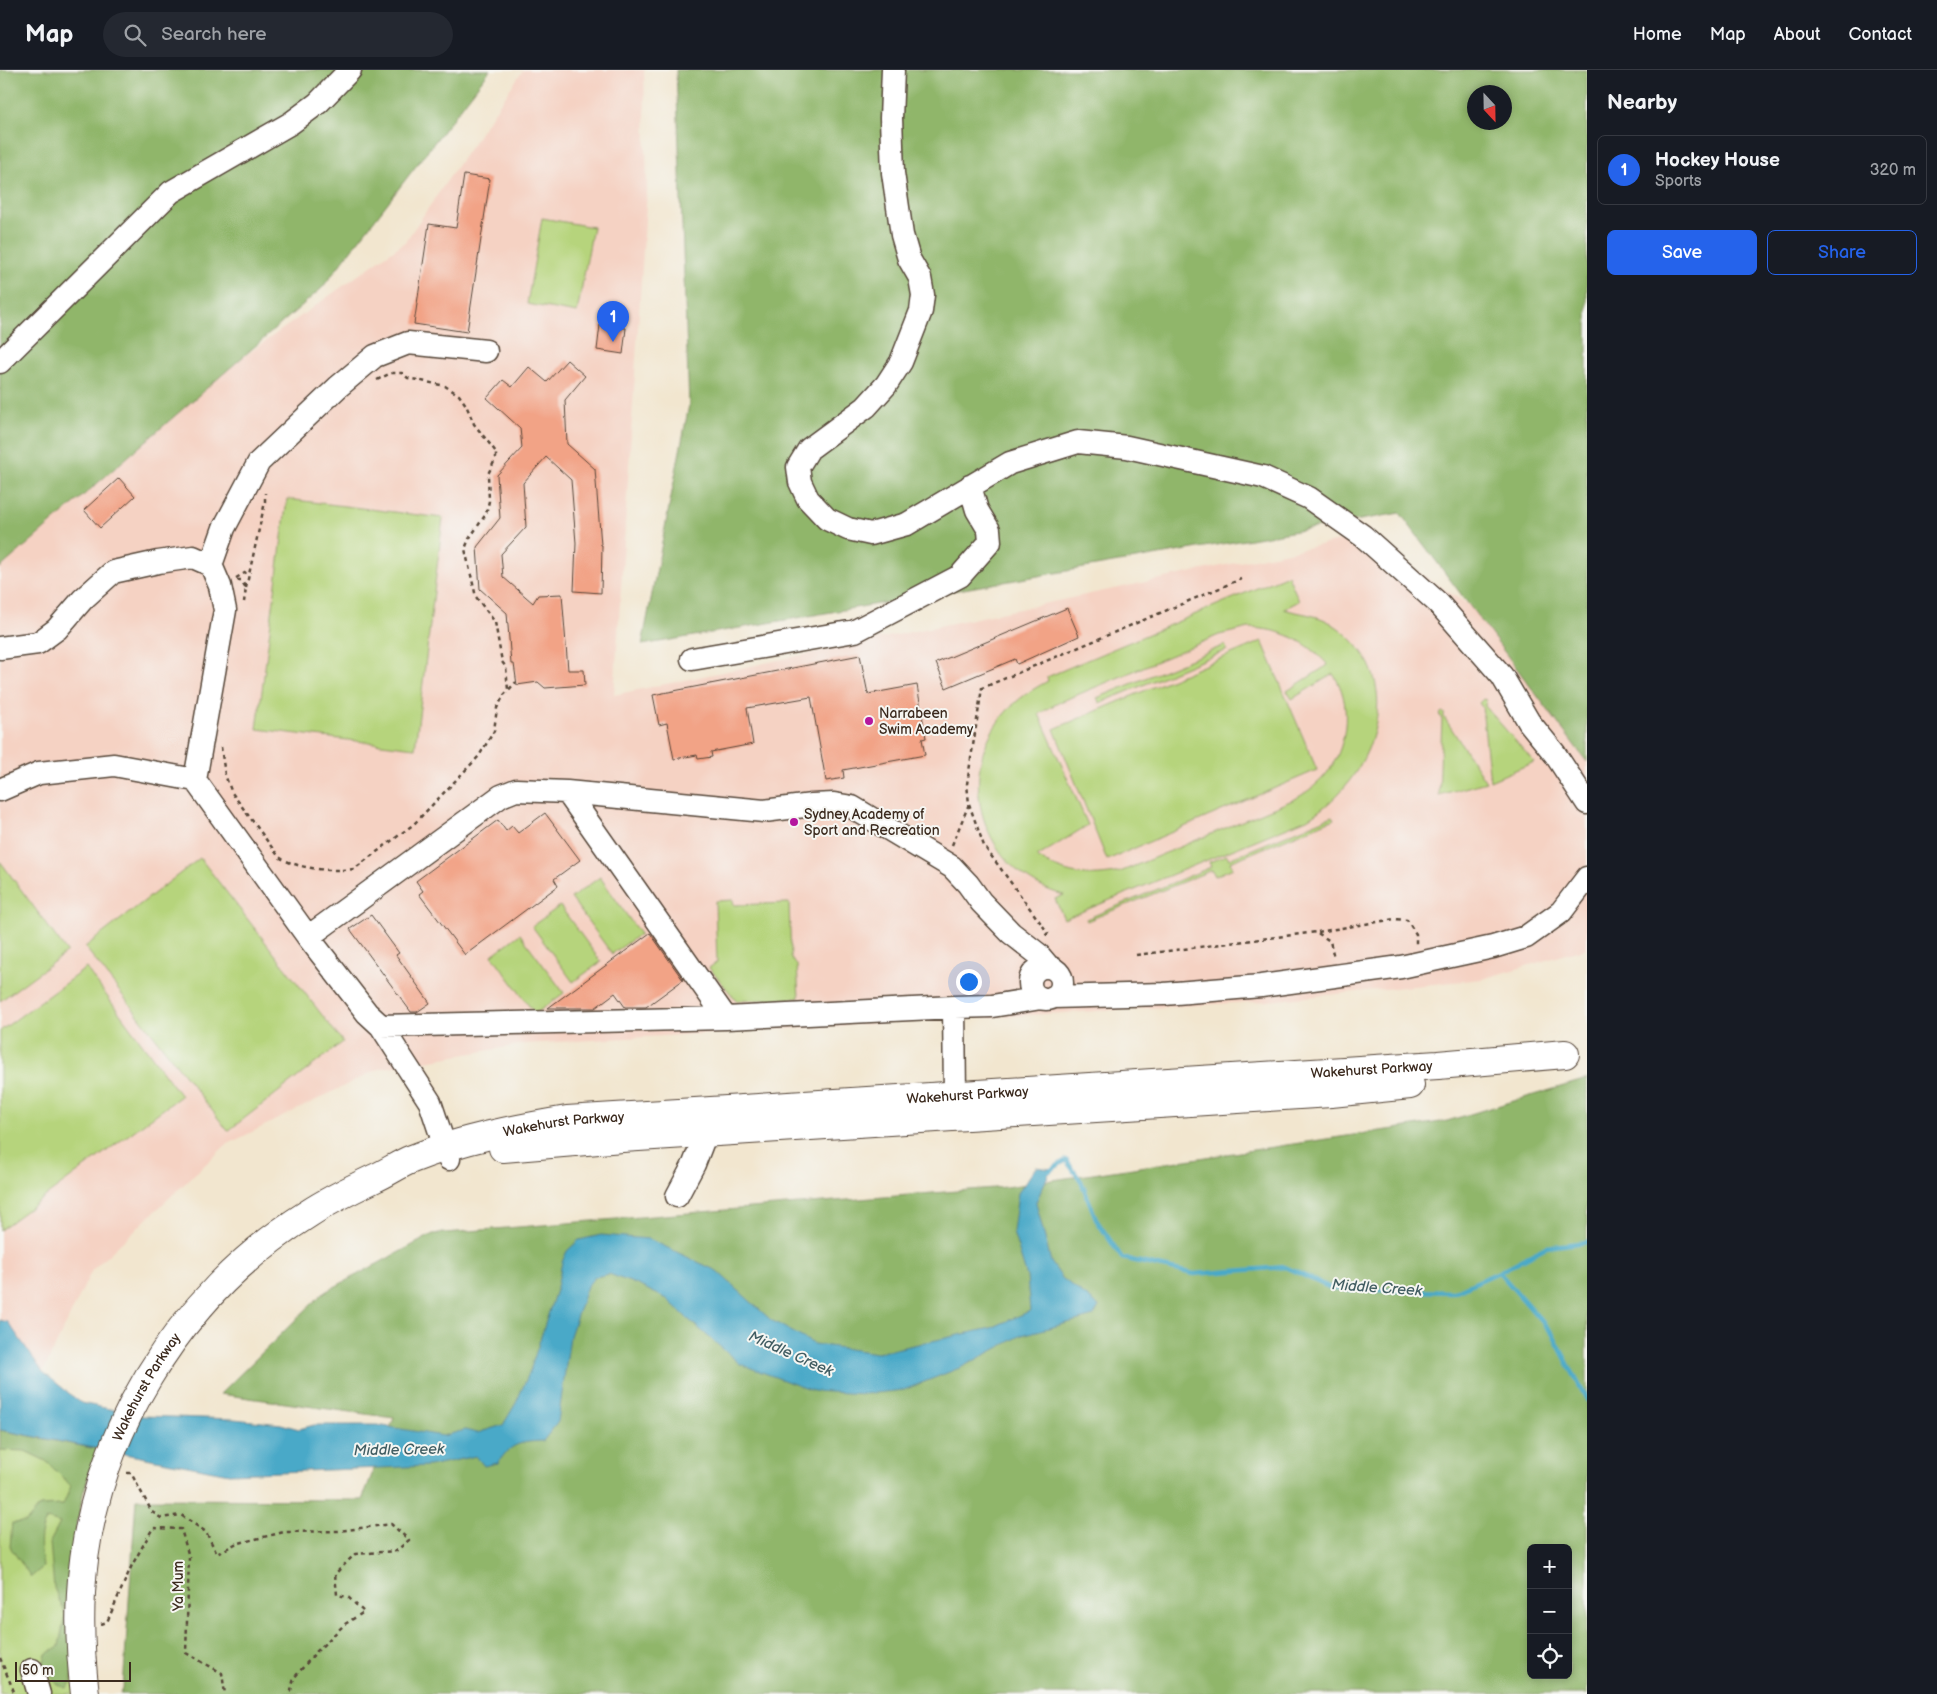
<!DOCTYPE html>
<meta charset="utf-8">
<style>
:root{--surface:#171b24;--page:#242831;--text:#f1f3f6;--muted:#9ea1a6;--line:#363941;--accent:#2563eb}
body{margin:0;font-family:"Balsamiq Sans",sans-serif;background:var(--page);color:var(--text)}
.controls{position:absolute;right:15px;bottom:15px;display:grid;overflow:hidden;border-radius:8px;box-shadow:0 2px 8px #0003}
.controls button{width:45px;height:45px;display:grid;place-items:center;padding:0;border:0;border-bottom:1px solid var(--line);background:var(--surface);color:var(--text);font:25px sans-serif}
.compass{position:absolute;left:1467px;top:15px;width:45px;height:45px;border-radius:50%;background:var(--surface);box-shadow:0 2px 8px #0003;rotate:158deg}
.scale{position:absolute;left:15px;bottom:12px;width:116px;box-sizing:border-box;padding-left:5px;border:2px solid #3b2a1e;border-top:0;font-size:14px;line-height:18px;white-space:nowrap;color:#3b2a1e;-webkit-text-stroke:4px #f6f6f2;paint-order:stroke}
.you{position:absolute;left:968px;top:911px;width:18px;height:18px;margin:-12px;border:4px solid #fff;border-radius:50%;background:#1a73e8;box-shadow:0 0 0 8px #1a73e833}
.badge{display:grid;place-items:center;width:32px;height:32px;border-radius:50%;background:var(--accent);color:#fff;font-size:16px;font-weight:700}
.pin{position:absolute;translate:-50% -41px;filter:drop-shadow(0 1px 2px #0008)}
.pin::after{content:'';position:absolute;top:26px;width:18px;height:15px;background:inherit;clip-path:polygon(0 0,100% 0,50% 100%)}
.list{margin:0;padding:0;list-style:none}
h2{display:flex;justify-content:space-between;align-items:center;height:65px;margin:0;padding:0 20px;font-size:21px}
h2 small{font-size:16px;font-weight:400;color:var(--muted)}
.list li{display:grid;grid-template-columns:32px 1fr auto;gap:15px;align-items:center;box-sizing:border-box;height:70px;margin:0 10px 10px;padding:0 10px;border:1px solid var(--line);border-radius:8px}
.list b{display:block;font-size:19px;white-space:nowrap}
.list p{margin:0;font-size:16px;white-space:nowrap;color:var(--muted)}
.list em{font-size:16px;font-style:normal;color:var(--muted)}
.actions{display:flex;gap:10px;padding:15px 20px}
.actions a{flex:1;padding:11px 0;border:1px solid var(--accent);border-radius:8px;text-align:center;font-size:18px;color:var(--accent)}
.actions .main{background:var(--accent);color:#fff}
.icon{flex:none;width:28px;height:28px;fill:none;stroke:currentColor;stroke-width:2;stroke-linecap:round;stroke-linejoin:round}
.map{position:relative;flex:none;width:1587px;height:1624px;overflow:hidden}
header{display:flex;align-items:center;gap:30px;box-sizing:border-box;height:70px;padding:0 25px;background:var(--surface);border-bottom:1px solid var(--line)}
header strong{font-size:24px}
nav{display:flex;gap:28px;margin-inline-start:auto;font-size:18px}
.search{width:350px;height:45px;background:var(--page);display:flex;align-items:center;gap:12px;box-sizing:border-box;padding:0 18px;border-radius:28px;color:var(--muted);font-size:19px}
main{display:flex}
aside{flex:1;background:var(--surface)}
.map>svg:first-child{display:block}
</style>
<header>
<strong>Map</strong>
<div class="search"><svg class="icon" aria-label="search" viewBox="0 0 24 24"><circle cx="10" cy="10" r="6"/><path d="M15 15l6 6"/></svg>Search here</div>
<nav><a>Home</a><a>Map</a><a>About</a><a>Contact</a></nav>
</header>
<main>
<div class="map">
<svg width="1587" height="1624" viewBox="0 0 1587 1624">
<rect width="100%" height="100%" fill="#f6f6f2"/>
<filter id="ink" filterUnits="userSpaceOnUse"><feTurbulence type="fractalNoise" baseFrequency=".02" numOctaves="2"/><feDisplacementMap in="SourceGraphic" scale="10" xChannelSelector="R" yChannelSelector="G"/><feConvolveMatrix kernelMatrix="1 2 1 2 8 2 1 2 1" color-interpolation-filters="sRGB"/></filter>
<filter id="wash" filterUnits="userSpaceOnUse"><feTurbulence type="fractalNoise" baseFrequency=".0096" numOctaves="4" result="noise"/><feDisplacementMap in="SourceGraphic" scale="20" xChannelSelector="R" yChannelSelector="G"/><feGaussianBlur stdDeviation="1.12" result="paint"/><feColorMatrix in="noise" values="0 0 0 0 0 0 0 0 0 0 0 0 0 0 0 0 0 1.4 0 .05"/><feComposite in="paint" operator="in"/></filter>
<g filter="url(#wash)">
<rect width="100%" height="100%" fill="#f2e6cf"/>
<path fill="#f5d2c3" d="M523,0h121l3,120 -33,505 749,-159 121,79 103,-25v358l-105,31 -214,22 -743,43 -147,25 -152,76 -134,125 -49,102 -35,-50 -8,-3v-789l405,-288z"/>
<path fill="#b6d47b" stroke="#787f4c" fill-rule="evenodd" d="M542,148l51,9 -16,86 -50,-9z
M287,429l156,19 -28,230 -158,-19z
M1288,505l11,26 -15,8c16,5 32,5 47,14 81,51 46,154 -24,196l-243,100 -9,-20 9,-4c-76,-19 -110,-109 -66,-173 13,-19 31,-31 50,-41l-1,-4zM1249,558c33,1 57,12 79,37l-41,26 5,8 41,-25c19,26 15,69 -3,95 -9,13 -21,22 -35,30l-175,73c-31,7 -57,3 -83,-15l51,-32 -49,-111 19,-11 161,-68z
M1262,571l55,129 -210,90 -53,-131z
M1225,575l2,5 -127,53 -3,-5z
M1483,629l3,1 -1,6 49,56 -44,19 -8,-74 -3,-4z
M1442,642l2,1v4l42,65 -47,13 3,-77 -3,-3z
M1332,746l2,3 -104,43 3,6 -18,8 -3,-6 -125,51 -1,-2 125,-52 -2,-5 18,-7 2,4z
M200,788l143,184 -115,89 -143,-184z
M0,791l67,91 -67,49z
M600,807l40,57 -28,20 -41,-56z
M733,830l1,5 55,-2 2,56 6,6 2,33 -62,3 -28,-33 8,-6 -2,-61z
M560,836l41,56 -28,20 -41,-56z
M520,864l44,59 -29,21 -43,-59z
M86,898l95,128 -181,134v-199z
M0,1360l97,19 -14,45 -7,35 -1,165h-75z"/>
<path fill="#90b66b" stroke="#667044" fill-rule="evenodd" d="M0,0h490l-168,218 -322,280z
M676,0h911v692l-187,-249 -758,132 47,-240zM1474,22h30v30h-30z
M1587,1009v615h-1467l3,-6 13,-189 226,1 32,-82 -174,-24 103,-101 110,-59 573,-47 441,-66zM1531,1478h37v127h-37z
M0,1360l97,19 -14,45 -7,35 -4,152 -5,7 -9,-3 -15,-19 3,-12 13,-8 6,-32 -11,-26 -4,-46 10,-19 -13,-4c-10,15 -6,32 -4,48l-12,10 -21,-30 2,-24 14,-1 14,-16 23,-1 8,-19 -25,-25 -21,-10 -25,-1z"/>
<path fill="#49a9c8" stroke="#426a73" d="M1036,1097l15,2 -15,33 15,60 11,16 37,28 -5,10 -72,19 -60,32 -58,23 -39,4 -52,-3 -73,-27 -52,-45 -21,-20 -29,-14 -29,-11 -14,3 -8,9 -17,50 -12,86 -15,19c-23,1 -32,2 -45,22l-14,3 -8,-10 -47,10 -200,8 -229,-44v-110l8,2 35,50 38,31 62,13 91,3 47,5 18,5 15,-4h63l66,11 22,-6 12,3 26,-8 13,-22 14,-32 27,-84 5,-25 5,-11 12,-11 22,-5 48,4 68,32 54,49 43,24 63,9 114,-25 39,-17 -3,-34 -14,-45 5,-39z"/>
<g fill="none" stroke-linecap="round" stroke-linejoin="round">
<path stroke="#49a9c8" stroke-width="4.5" d="M1048,1102l18,-12 15,21 16,40 25,37 72,16 91,-7 48,22 121,3 45,-20 47,-25 41,-5
M1499,1202l53,61 35,67"/>
</g>
<g id="blocks">
<path fill="#f2a386" d="M464,105l26,4 -23,153 -53,-8 15,-100 27,4z
M600,255l26,3 -3,26 -26,-4z
M567,290l18,16 -20,24 2,44 28,25 6,76h1l-1,48 -27,-2 2,-48 -5,-63 -25,-23 -23,26 3,44 -25,27 2,23 30,26 5,-8 24,-1 6,76h16l1,15 -40,3 -7,-6 -21,3 -3,-21h-3l-4,-51 -27,-24 -3,-42 23,-29 -3,-43 25,-27 -2,-20 -33,-30 16,-18 9,7 17,-20 18,15z
M119,408l16,18 -35,32 -16,-18z
M1067,538l12,28 -62,28 -2,-5 -69,29 -10,-25z
M860,585l8,39 49,-9 9,53 -4,1 3,16 -82,15 1,8 -18,3 -15,-84 -64,11 6,36 -42,8 1,5 -14,2 -1,-4 -23,4 -7,-36 -8,2 -6,-30z
M545,743l35,47 -26,19 4,7 -93,69 -46,-61 4,-3 -7,-10 82,-61 8,11 6,-5 6,7z
M371,845l28,38 -3,2 34,48 -13,9h-6l-61,-83z
M650,863l33,47 -37,27h-21l-10,-14 -20,15h-47z"/>
</g>
</g>
<g filter="url(#ink)">
<use href="#blocks" fill-opacity="0" stroke="#564639" stroke-width="1"/>
<g fill="none" stroke-linecap="round" stroke-linejoin="round">
<g stroke="#564639" stroke-width="25">
<path id="minor" d="M893,0l-2,48 2,55 9,62 7,24 11,19 3,17 -2,16 -20,51 -15,23 -20,22 -57,42 -11,18 2,15 8,17 19,20 21,10 23,5 36,-10 103,-61 68,-21 49,5 136,30 46,21 54,38 75,67 64,73 27,46 26,32 32,49
M0,292l171,-170 120,-69 27,-20 32,-33
M0,578l38,-5 19,-14 26,-30 30,-27 45,-10 35,-5 18,8
M692,589l163,-28 105,-55 30,-34 -1,-12 -12,-20 -7,-24
M195,710l30,-170 -5,-24 -9,-21 13,-37 35,-66 79,-75 37,-31 33,-13 78,8
M0,720l39,-17 75,-8 81,15 113,157 59,76 14,13 49,76 19,57
M567,722l159,226
M308,867l193,-141 15,-6 51,2 197,19 48,-6 22,-1 18,3 100,60 16,17 13,18 30,31 27,21 11,13
M1030 913a16 16 0 1 1 32 0a16 16 0 1 1-32 0Z
M1053,927l111,-3 97,-8 140,-19 41,-9 51,-11 33,-10 35,-25 26,-34
M954,937l1,88
M381,956l345,-8 228,-11 38,-1 49,-8
M677,1126l17,-32 12,-31
M32,1600l7,24"/>
</g>
<g stroke="#564639" stroke-width="30">
<g id="major">
<path d="M503,1078l119,-10 709,-45 79,-8"/>
<path id="s1" d="M85,1624c-4,-33 -6,-67 -4,-101 8,-153 97,-298 227,-379 21,-14 44,-25 67,-36 12,-5 24,-14 37,-19 50,-20 102,-30 155,-39l871,-55 127,-11"/>
</g>
</g>
<path stroke="#564639" stroke-width="2.5" stroke-dasharray="4 4" stroke-linecap="butt" d="M377,310l14,-7h11l6,5 37,8 14,9 7,10 8,19 22,28v6l-8,16 1,27 -3,13 -17,25 -4,10 11,48 19,25 7,40 4,5 2,23
M236,508l14,-8
M237,510h4l5,8 -2,14
M246,518l19,-86v-9
M221,677l4,28 7,18 47,64c18,12 54,15 75,12l60,-45 65,-68 15,-25 3,-23 7,-13 12,-13
M969,734l15,42 64,87 -3,3
M952,775l17,-41 -2,-20 15,-96 259,-109
M1318,862l77,-13 12,1 9,14v10
M1136,885l180,-23 14,9 4,17
M127,1403h4l21,39 9,6 20,-3 25,17 11,22 18,-10 49,-12 55,-1 52,-7 18,16 -13,11 -41,3 -20,20 2,21 11,2 16,15 -19,12 -29,28 -22,26 -4,16
M101,1554l6,-2 25,-57 21,-37 28,1 8,28 -3,96 36,20 3,21
M0,1588l15,36"/>
<use href="#minor" stroke="#fff" stroke-width="22"/>
<use href="#major" stroke="#fff" stroke-width="28"/>
</g>
</g>
<g fill="#b5179e" stroke="#f6f6f2" stroke-width="2">
<circle cx="869" cy="651" r="5"/>
<circle cx="794" cy="752" r="5"/>
</g>
<g text-anchor="middle" dominant-baseline="central" stroke-width="4" stroke-linejoin="round" paint-order="stroke">
<g font-size="14" fill="#3b2a1e" stroke="#f6f6f2" text-anchor="start">
<text x="879" y="643">Narrabeen<tspan x="879" dy="16">Swim Academy</tspan></text>
<text x="804" y="744">Sydney Academy of<tspan x="804" dy="16">Sport and Recreation</tspan></text>
</g>
<g font-size="14" fill="#3b2a1e" stroke="#f6f6f2">
<text stroke="none"><textPath href="#s1" startOffset="1644">Wakehurst Parkway</textPath></text>
<text stroke="none"><textPath href="#s1" startOffset="1239">Wakehurst Parkway</textPath></text>
<text stroke="none"><textPath href="#s1" startOffset="834">Wakehurst Parkway</textPath></text>
<text stroke="none"><textPath href="#s1" startOffset="320">Wakehurst Parkway</textPath></text>
<text transform="translate(178 1516) rotate(-90)">Ya Mum</text>
</g>
<g font-size="15" font-style="italic" fill="#415d62" stroke="#f6f6f2">
<text transform="translate(1377 1218) rotate(4)">Middle Creek</text>
<text transform="translate(791 1284) rotate(24)">Middle Creek</text>
<text transform="translate(399 1380) rotate(-1)">Middle Creek</text>
</g>
</g>
</svg>
<div class="controls">
<button>+</button>
<button>−</button>
<button><svg class="icon" aria-label="locate" viewBox="0 0 24 24"><circle cx="12" cy="12" r="6"/><path d="M12 2v4M12 18v4M2 12h4M18 12h4"/></svg></button>
</div>
<svg class="compass" viewBox="-18 -18 36 36"><path d="M0-13l5 13h-10z" fill="#e53935"/><path d="M0 13l5-13h-10z" fill="#9ea1a6"/></svg>
<div class="scale">50 m</div>
<div class="you"></div>
<div class="pin badge" style="left:613px;top:272px">1</div>
</div>
<aside>
<h2>Nearby<small></small></h2>
<ul class="list">
<li><span class="badge">1</span><div><b>Hockey House</b><p>Sports</p></div><em>320 m</em></li>
</ul>
<div class="actions"><a class="main">Save</a><a>Share</a></div>
</aside>
</main>
